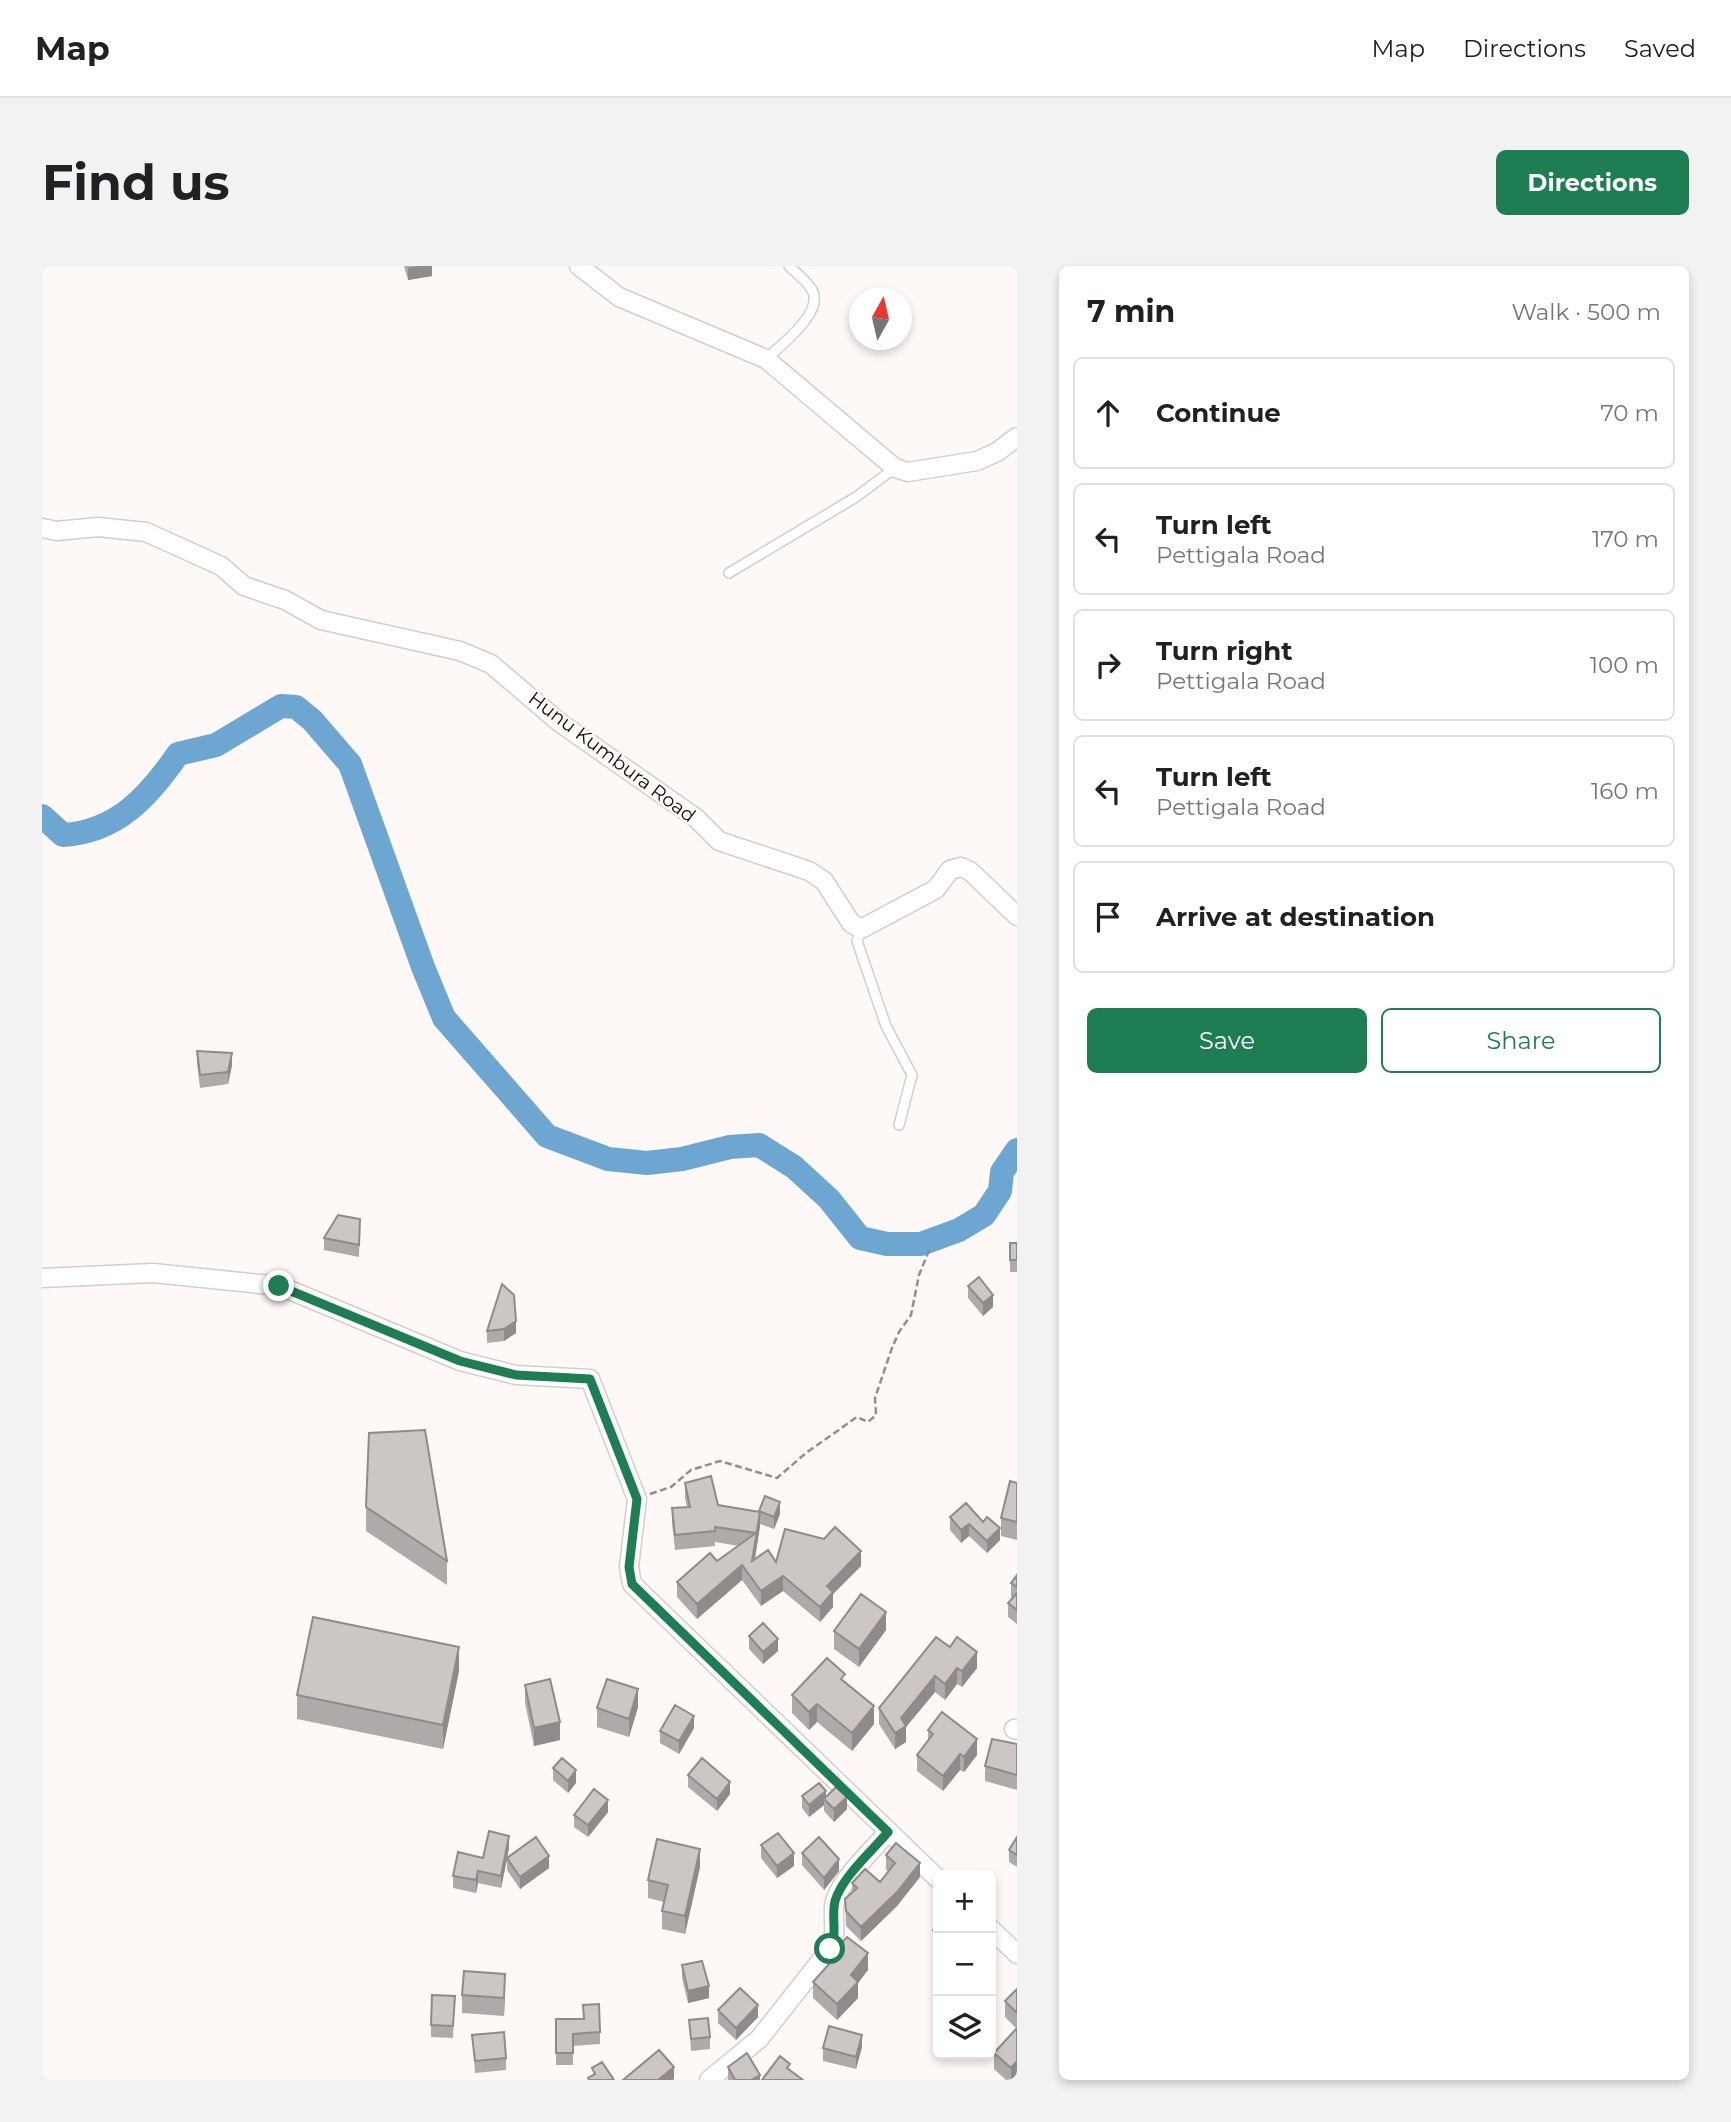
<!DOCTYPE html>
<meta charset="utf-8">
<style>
:root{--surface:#fff;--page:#f2f2f2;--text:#202124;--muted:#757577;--line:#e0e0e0;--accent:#1f7d53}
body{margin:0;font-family:Montserrat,sans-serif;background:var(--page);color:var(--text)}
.controls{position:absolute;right:21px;bottom:21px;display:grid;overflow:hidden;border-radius:10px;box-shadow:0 4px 10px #0003}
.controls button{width:63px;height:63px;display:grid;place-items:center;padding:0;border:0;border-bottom:2px solid var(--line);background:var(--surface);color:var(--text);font:35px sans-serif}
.compass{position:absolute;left:807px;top:21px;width:63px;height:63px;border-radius:50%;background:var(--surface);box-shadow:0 4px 10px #0003;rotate:8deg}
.stop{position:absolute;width:21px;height:21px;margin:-16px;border:5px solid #1f7d53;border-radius:50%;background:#fff}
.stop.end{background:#1f7d53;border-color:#fff;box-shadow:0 2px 7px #0008}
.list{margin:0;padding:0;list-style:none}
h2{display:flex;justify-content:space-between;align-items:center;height:91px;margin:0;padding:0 28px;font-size:30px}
h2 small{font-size:23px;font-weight:400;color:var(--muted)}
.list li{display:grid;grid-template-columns:46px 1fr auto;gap:21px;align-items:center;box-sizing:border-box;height:112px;margin:0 14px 14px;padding:0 14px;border:2px solid var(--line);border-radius:10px}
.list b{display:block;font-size:26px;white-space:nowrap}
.list p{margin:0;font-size:23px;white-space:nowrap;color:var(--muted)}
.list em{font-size:23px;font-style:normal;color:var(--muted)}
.actions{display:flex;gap:14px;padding:21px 28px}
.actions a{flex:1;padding:16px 0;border:2px solid var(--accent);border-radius:10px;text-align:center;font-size:24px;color:var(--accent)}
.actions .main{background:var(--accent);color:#fff}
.icon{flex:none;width:38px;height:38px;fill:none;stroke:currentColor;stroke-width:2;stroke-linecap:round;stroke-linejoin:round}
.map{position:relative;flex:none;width:975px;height:1814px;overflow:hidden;border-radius:10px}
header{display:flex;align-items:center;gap:42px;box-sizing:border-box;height:98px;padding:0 35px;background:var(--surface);border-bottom:2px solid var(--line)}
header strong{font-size:33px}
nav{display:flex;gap:38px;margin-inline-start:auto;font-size:24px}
.intro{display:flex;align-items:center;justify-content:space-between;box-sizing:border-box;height:168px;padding:0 42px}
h1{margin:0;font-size:49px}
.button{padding:18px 32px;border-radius:10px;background:var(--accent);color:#fff;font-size:24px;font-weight:700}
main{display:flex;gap:42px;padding:0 42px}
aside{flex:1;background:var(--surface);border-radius:10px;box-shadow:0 4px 10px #0003}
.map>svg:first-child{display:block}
</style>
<header>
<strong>Map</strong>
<nav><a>Map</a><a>Directions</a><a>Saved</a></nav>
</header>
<div class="intro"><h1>Find us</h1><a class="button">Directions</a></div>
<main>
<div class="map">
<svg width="975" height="1814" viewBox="0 0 975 1814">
<rect width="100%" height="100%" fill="#fef9f7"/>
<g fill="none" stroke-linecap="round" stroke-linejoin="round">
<path stroke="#6ea6d2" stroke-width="24" d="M0,550l21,19c54,-3 86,-39 115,-81l38,-9 65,-39 15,1 16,13 38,44 73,203 21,51 103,118 61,23 39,4 35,-4 48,-12 29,-2 35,22 35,32 31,39 27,6h34l38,-14 25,-15 16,-24 2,-19 15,-22"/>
<g stroke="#d3cecc" stroke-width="12">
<path id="service" d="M724,93c14,-13 59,-47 46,-69 -5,-9 -16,-17 -23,-24
M687,307l127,-76 39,-29
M819,663l-4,12 29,85 26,49 -13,50"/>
</g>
<g stroke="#d3cecc" stroke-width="21">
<path id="minor" d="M537,0l40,31 147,62 129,109 13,4 69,-11 20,-9 20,-15
M0,262l15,3 41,-4 48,5 75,34 23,20 41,14 36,20 139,31 31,13 68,58 137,96 23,23 90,30 15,10 27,42 10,6 75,-40 14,-19 11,-3 9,4 47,45
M0,1012l111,-5 127,13 180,75 56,14 74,4 47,120 -8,68 3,17 306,295
M972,1463l3,1
M949,1663l26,25
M667,1814l50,-41 71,-90c7,-14 3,-27 4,-43 3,-24 38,-55 54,-74"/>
</g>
<path stroke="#928e8d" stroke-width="2.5" stroke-dasharray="7 3.5" stroke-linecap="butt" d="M608,1228l21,-7 20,-17 29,-9 57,17 29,-25 51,-36 11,5 8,-7 -1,-17 17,-50 7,-16 12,-17 8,-40 11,-27"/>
<use href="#service" stroke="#fff" stroke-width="9"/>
<use href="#minor" stroke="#fff" stroke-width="18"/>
</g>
<path fill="#afaaa9" d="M362,0h28v10l-24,4z
M155,785l35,14 -4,19 -28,4 -3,-25z
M318,953l-1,38 -35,-7v-12z
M968,977h7v29h-7z
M460,1018l14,49 -12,8 -17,2v-12z
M926,1020l25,21 -10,9 -15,-18z
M643,1217l33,22 62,9 -6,15 -14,-5 -5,35 21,3 85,4 -28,28v13l-13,15 -37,-31 -22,15 -19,-26 -45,39 -20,-22v-15l40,-21 22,-15 -24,-4v4l-40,4 -3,-27v-15l15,-1 -2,-9z
M975,1217v57l-16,-4v-18z
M924,1237l34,37 -13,13 -18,-17 -8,7 -11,-13v-13z
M324,1241l81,54v24l-81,-54z
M975,1309v49l-9,-7v-14l5,-5 -2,-1v-14z
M844,1364l-27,37 -25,-18v-18z
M707,1370l29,15 -15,13 -14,-15z
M894,1371l41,31 -15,19 -5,-3 -12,16 -10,-8 -29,35v15l-11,7 -16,-25v-16z
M417,1405l-16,78 -146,-30v-24z
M803,1416l29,42 -22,27 -35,-29 -8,8 -17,-17v-18z
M483,1419l35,55 -26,6 -9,-43z
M596,1441l-9,30 -32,-10v-19z
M652,1462l-15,26 -19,-11v-12z
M886,1464l49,25 -13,17 -4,-2 -17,21 -26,-20v-16l11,-14z
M975,1478v46l-32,-9v-15z
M511,1502l23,15 -8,10 -15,-13z
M646,1509l42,19 -13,17 -29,-24z
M760,1530h24l21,13 -13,13 -10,-11v-6l-15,12 -7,-9z
M566,1546l-20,25 -14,-10v-12z
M975,1571v30l-8,-5v-12z
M719,1579l33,21 -17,12 -16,-20z
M467,1582l-2,10 42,10 -29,21 -13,-19v-10l-6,28 -23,-5 -2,10 -23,-5v-12l30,-18z
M760,1587l37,18 -15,19 -22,-25z
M844,1589l34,22 -23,29 -36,35 -15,-15 -1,-27 7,-6v-10l28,-1 8,-11 -2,-1z
M658,1601l-15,67 -23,-5v-18l2,-9 -16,-4v-18z
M896,1656v24l-5,-4v-12z
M793,1685l33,19 -10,13v15l-21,22 -24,-22v-16l22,-24z
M640,1699l27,33 -21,5 -6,-25z
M975,1723v88l-3,3h-8l-12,-11v-16l22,-25 -11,-11v-16z
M463,1726l-1,24 -42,-3v-18z
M413,1730l-2,42 -22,-1v-12z
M541,1739l17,27v12l-27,2v19h-17v-46h27z
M676,1744l40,7 -22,23 -18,-17z
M647,1754l21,17v12l-19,2z
M430,1769l34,23v12l-31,3z
M820,1781l-6,22 -33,-8v-13z
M686,1801l32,13h-32z"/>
<path fill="#8f8b8a" d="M377,0h13v10l-24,4v-12z
M190,787v12l-4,19v-12z
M951,1029v12l-10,9v-13z
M474,1055v12l-12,8v-12z
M738,1236v12l-6,15v-12z
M718,1246v15l-8,49v-15z
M927,1258v12l-8,7v-13z
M958,1262v12l-13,13v-12z
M819,1285v15l-28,28v13l-13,15v-15l7,-21z
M700,1299v15l-45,39v-15z
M741,1310v15l-22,15v-15z
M844,1346v18l-27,37v-18z
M736,1373v12l-15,13v-12z
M417,1381v24l-16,78v-24z
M935,1386v16l-15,19v-16z
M915,1402v16l-12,16v-16z
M893,1410v16l-29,35v15l-11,7v-16l6,-15z
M596,1423v18l-9,30v-18z
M775,1438v18l-8,8v-18z
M832,1440v18l-22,27v-18z
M652,1450v12l-15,26v-13z
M518,1456v18l-26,6v-18z
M935,1473v16l-13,17v-15z
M918,1488v16l-17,21v-15z
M534,1504v13l-8,10v-12z
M688,1516v12l-13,17v-12z
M784,1525v10l-2,-2v6l-15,12v-12z
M805,1531v12l-13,13v-13z
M566,1534v12l-20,25v-12z
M467,1570v12l-8,40v-12z
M658,1583v18l-15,67v-18z
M752,1587v13l-17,12v-12z
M507,1590v12l-29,21v-12z
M797,1593v12l-15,19v-12z
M878,1597v14l-23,29 -36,35v-14z
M436,1605v12l-2,10v-13z
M826,1687v17l-10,13v15l-21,22v-16l14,-29z
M463,1708v18l-1,24v-18z
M667,1720v12l-21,5v-12z
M716,1739v12l-22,23v-12z
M820,1769v12l-6,22v-12z
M975,1795v16l-3,3h-3v-12z
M632,1801v12l-1,1h-15z
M718,1809v5h-9z"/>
<path fill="#ccc6c5" stroke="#8f8b8a" stroke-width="2" d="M155,785l35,2 -4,19 -28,3z
M296,949l22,4 -1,26 -35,-7z
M968,977h7v17h-7z
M937,1011l14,18 -10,8 -15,-17z
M460,1018l12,11 2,26 -12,8 -17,2z
M383,1164l22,131 -81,-54 3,-74z
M669,1210l7,29 42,7 -8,49 16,-11 8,12 9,-33 39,10 11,-12 26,24 -34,35 6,6 -13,15 -37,-31 -22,15 -19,-26 -45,39 -20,-22 33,-29 7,8 39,-28 -41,-6v4l-40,4 -3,-27 18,-1 -5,-24z
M968,1215l7,2v39l-16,-4z
M723,1230l15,6 -6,15 -15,-6z
M924,1237l17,19 4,-5 13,11 -13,13 -18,-17 -8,6 -11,-13z
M975,1309v12l-6,-4z
M975,1327v17l-9,-7z
M819,1328l25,18 -27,37 -25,-18z
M271,1351l146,30 -16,78 -146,-30z
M721,1357l15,16 -15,13 -14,-16z
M894,1371l14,10 7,-10 20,15 -15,19 -5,-3 -12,16 -10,-8 -34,42 5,8 -11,7 -16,-25z
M785,1392l18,16 -4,5 33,27 -22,27 -35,-29 -8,8 -17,-17z
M508,1413l10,43 -26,6 -9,-43z
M565,1413l31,10 -9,30 -32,-11z
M633,1439l19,11 -15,25 -19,-10z
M900,1446l35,27 -13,18 -4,-3 -17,22 -26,-21 16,-21 -5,-4z
M950,1473l25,5v31l-32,-9z
M520,1492l14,12 -8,11 -15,-13z
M660,1492l28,24 -13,17 -29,-24z
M777,1517l7,8 -17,14 -7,-9z
M794,1521l11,10 -13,12 -10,-10z
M552,1523l14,11 -20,25 -14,-10z
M447,1565l20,5 -8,40 -23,-5 -2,9 -23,-4 5,-24 25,6z
M736,1567l16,20 -17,13 -16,-21z
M494,1571l13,19 -29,21 -13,-19z
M777,1571l20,22 -15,19 -22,-25z
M975,1571v18l-8,-5z
M615,1573l43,10 -15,67 -23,-5 6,-26 -20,-5z
M854,1577l24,20 -23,29 -36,35 -15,-16 -1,-12 12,-11 -5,-5 13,-14 15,13 15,-19 -9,-8z
M896,1656v12l-5,-4z
M805,1671l21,16 -17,22 7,7 -21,22 -24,-22 25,-28 -3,-3z
M660,1695l7,25 -21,5 -6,-26z
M422,1705l41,3 -1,24 -42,-3z
M698,1722l18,17 -22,23 -18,-18z
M975,1723v24l-12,-12z
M390,1729l23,1 -2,30 -22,-1z
M557,1738l1,28 -27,2v19h-17v-34h28l-1,-14z
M666,1752l2,19 -19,2 -2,-19z
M787,1760l33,9 -6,22 -33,-9z
M975,1762v33l-6,7 -17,-15z
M462,1766l2,26 -31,3 -3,-26z
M617,1784l15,17 -16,13h-35z
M705,1787l13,22 -9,5h-16l-7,-13z
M738,1790l10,8 -3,4 16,12h-41z
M560,1796l12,18h-25l-1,-2 7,-4 -3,-6z"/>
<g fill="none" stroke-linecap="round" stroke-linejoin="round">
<path stroke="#1f7d53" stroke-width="9" d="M237,1020l181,75 56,14 74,4 47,120 -8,68 3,17 256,248c-16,19 -46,45 -53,69 -4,17 3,32 -5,48"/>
</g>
<g text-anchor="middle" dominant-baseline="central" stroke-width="5" stroke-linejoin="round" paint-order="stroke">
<g font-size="19" fill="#100e0d" stroke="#fef9f7">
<text transform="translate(570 491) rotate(37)">Hunu Kumbura Road</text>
</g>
</g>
</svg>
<div class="controls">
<button>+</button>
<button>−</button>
<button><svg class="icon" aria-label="layers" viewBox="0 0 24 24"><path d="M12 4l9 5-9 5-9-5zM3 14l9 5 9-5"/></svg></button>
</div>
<svg class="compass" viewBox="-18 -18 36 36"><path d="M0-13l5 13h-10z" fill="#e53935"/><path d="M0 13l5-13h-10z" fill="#757577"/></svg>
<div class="stop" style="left:788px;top:1683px"></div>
<div class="stop end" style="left:237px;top:1020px"></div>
</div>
<aside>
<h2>7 min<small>Walk · 500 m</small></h2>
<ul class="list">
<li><svg class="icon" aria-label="ahead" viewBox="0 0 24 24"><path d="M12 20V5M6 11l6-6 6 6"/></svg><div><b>Continue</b></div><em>70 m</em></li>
<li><svg class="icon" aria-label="left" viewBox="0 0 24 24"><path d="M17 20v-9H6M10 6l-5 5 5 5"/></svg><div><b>Turn left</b><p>Pettigala Road</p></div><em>170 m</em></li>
<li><svg class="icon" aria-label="right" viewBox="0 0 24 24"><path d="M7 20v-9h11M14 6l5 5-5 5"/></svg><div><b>Turn right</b><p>Pettigala Road</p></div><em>100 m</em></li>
<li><svg class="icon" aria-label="left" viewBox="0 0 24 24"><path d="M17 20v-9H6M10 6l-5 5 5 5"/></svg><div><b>Turn left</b><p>Pettigala Road</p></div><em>160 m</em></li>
<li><svg class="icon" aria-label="arrive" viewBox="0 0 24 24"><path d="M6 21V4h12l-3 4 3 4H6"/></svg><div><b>Arrive at destination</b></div></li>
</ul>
<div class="actions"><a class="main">Save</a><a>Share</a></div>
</aside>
</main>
